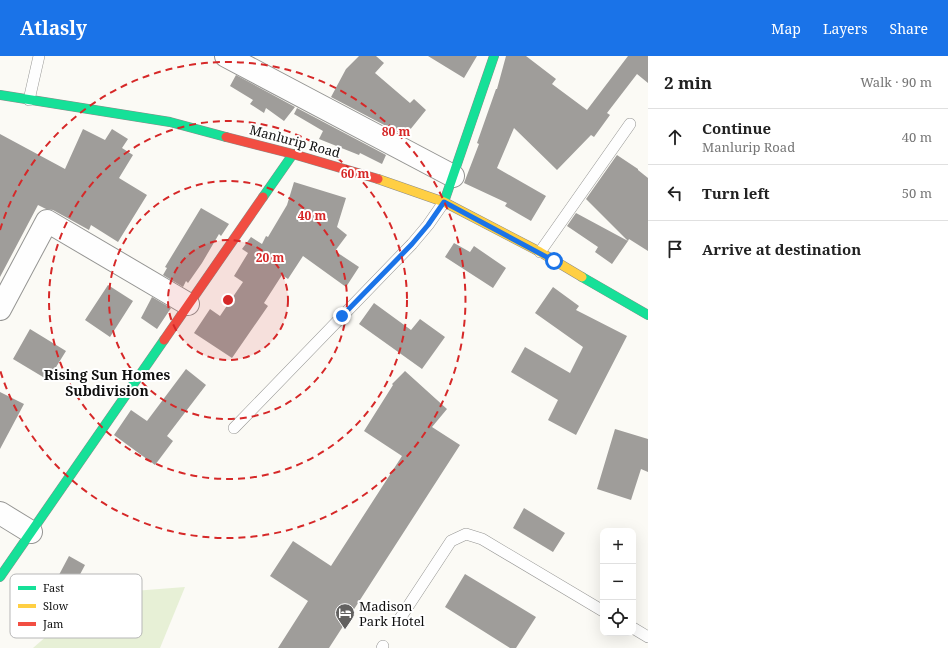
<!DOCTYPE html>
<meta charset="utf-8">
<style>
:root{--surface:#fff;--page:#f2f2f2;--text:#222;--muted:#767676;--line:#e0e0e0;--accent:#1a73e8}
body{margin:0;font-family:"Noto Serif",serif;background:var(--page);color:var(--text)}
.controls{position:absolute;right:12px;bottom:12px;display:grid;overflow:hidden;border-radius:8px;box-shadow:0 4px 16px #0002}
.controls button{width:36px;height:36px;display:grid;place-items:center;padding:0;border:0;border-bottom:1px solid var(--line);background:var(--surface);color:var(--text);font:20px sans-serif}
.stop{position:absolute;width:12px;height:12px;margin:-9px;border:3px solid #1a73e8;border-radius:50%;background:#fff}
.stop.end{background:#1a73e8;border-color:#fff;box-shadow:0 1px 4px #0008}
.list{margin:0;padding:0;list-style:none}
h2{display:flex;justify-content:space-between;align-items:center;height:52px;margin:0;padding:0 16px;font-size:17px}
h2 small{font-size:13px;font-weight:400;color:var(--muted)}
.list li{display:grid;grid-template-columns:26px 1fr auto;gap:12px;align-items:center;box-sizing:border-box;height:56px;padding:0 16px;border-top:1px solid var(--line)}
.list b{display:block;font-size:15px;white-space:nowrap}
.list p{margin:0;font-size:13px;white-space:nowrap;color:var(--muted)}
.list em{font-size:13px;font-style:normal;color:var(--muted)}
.icon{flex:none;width:22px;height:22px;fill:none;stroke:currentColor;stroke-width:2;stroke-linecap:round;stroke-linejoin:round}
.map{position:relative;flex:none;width:648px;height:592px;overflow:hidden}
header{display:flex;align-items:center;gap:24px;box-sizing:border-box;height:56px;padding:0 20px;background:var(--accent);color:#fff}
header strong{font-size:19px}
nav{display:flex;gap:22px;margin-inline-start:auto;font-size:14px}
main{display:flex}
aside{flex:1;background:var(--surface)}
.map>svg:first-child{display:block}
</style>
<header>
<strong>Atlasly</strong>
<nav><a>Map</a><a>Layers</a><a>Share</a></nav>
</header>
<main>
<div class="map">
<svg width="648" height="592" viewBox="0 0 648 592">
<rect width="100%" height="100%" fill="#fbfaf5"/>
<path fill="#e7f0d6" d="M185,531l-25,61h-127l62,-54z"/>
<path fill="#9f9d9a" d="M359,0h17l8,7 -9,10 35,30 4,-4 12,11 -21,26 -74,-39 15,-28z
M428,0h49l-13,22z
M506,0h20l30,23 -4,5 35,26 41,-54h20v27l-11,-9 -30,39 3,2 -16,22 -3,-2 -34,35 -43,-42 -17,40 49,28 -15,25 -26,-15 2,-3 -43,-20 15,-39 -2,-1 19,-54h1z
M236,19l59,32 -11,14 -18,-13 -2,5 -14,-9 3,-4 -23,-14z
M297,52l89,47 -4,9 -22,-11 -1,2 -40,-16 4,-8 -29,-17z
M83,73l22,11 7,-11 16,10 -6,9 11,7 -14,23 28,17 -29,47 -27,-17 -2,5 -36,-20 -7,-1 -8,-4 -38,72v-143l65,35z
M617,99l21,14v1l10,8v73l-19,-12 -1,2 -42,-42z
M294,126l52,16 -9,29 10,8 -12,16 24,16 -13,20 -43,-31 -15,23 -6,-4 -18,28 4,3 -36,52 -38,-25 16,-24 10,7 23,-34 -9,-6 14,-23 -6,-4 9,-12 11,7 4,-8 2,1 19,-32z
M201,152l28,16 -8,12 -2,-2 -17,29 -14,20 -2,-2 -3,6 -20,-12 4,-7 -2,-1z
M576,157l52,28 -16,23 -17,-12 3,-5 -31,-21z
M454,187l16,9 4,-6 32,22 -13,20 -48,-31z
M108,229l25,16 -23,36 -25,-17z
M553,231l26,19 -3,4 51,26 -51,99 -28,-15 10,-20 -47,-28 14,-25 45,26 13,-26 -48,-34z
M152,241l19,11 -14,21 -16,-11z
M374,247l37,27 9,-11 25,18 -23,32 -63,-45z
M30,273l36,22 -18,29 -35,-21z
M186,313l20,16 -39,51 6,5 -18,24 -41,-30 17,-25 16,11z
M405,315l42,38 -15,18 28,18 -131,203h-51l30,-47 -38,-25 23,-35 38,25 71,-110 -38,-25 29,-46 -1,-1z
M0,336l24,12 -24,45z
M615,373l33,10v33l-7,-3 -10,31 -34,-11z
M524,452l41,25 -12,19 -40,-24z
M69,500l16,9 -17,32 -16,-9z
M465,518l71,43 -20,31h-6l-65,-41z"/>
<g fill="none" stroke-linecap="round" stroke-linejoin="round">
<g stroke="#959593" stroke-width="12">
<path id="lane" d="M29,44l10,-44
M540,196l90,-128
M234,372l178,-184 16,-19 16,-23
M399,564l52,-79 15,-7 16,5 121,72
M633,572l15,9
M382,592l1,-2"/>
</g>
<g stroke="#959593" stroke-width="24">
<path id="street" d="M226,0l227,120
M0,253l47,-88 141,83
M0,457l31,19"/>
</g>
<g stroke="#8c8b89" stroke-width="10">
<path id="fast" d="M0,39l170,27 56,15
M263,141l30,-43
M444,146l50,-146
M582,221l66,38
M0,521l164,-237"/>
</g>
<g stroke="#8c8b89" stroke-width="10">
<path id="slow" d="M378,123l66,23 96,50 42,25"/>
</g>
<g stroke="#8c8b89" stroke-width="10">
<path id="jam" d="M226,81l67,17 85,25
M164,284l99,-143"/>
</g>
<use href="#lane" stroke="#fefefe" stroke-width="11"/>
<use href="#street" stroke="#fefefe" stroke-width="22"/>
<use href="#fast" stroke="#16e098" stroke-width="9"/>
<use href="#slow" stroke="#ffcf43" stroke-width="9"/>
<use href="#jam" stroke="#f24e42" stroke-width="9"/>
</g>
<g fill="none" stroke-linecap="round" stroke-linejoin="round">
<path stroke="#1a73e8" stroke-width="5" d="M342,260l70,-72 16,-19 16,-23 110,59"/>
</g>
<circle cx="228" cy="244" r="60" fill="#d62828" fill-opacity=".12"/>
<g fill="none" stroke="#d62828" stroke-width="2" stroke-dasharray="7 5">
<circle cx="228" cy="244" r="60"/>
<circle cx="228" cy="244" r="119"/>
<circle cx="228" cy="244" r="179"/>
<path d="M0 174A238 238 0 1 1 0 314"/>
</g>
<defs>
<g id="hotel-pin" transform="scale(1)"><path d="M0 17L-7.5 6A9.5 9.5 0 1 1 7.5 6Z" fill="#626160" stroke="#fff"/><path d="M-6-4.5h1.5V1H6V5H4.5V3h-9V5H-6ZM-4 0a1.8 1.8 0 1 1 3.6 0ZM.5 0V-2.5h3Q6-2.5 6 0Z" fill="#fff"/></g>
</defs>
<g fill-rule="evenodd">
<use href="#hotel-pin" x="345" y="557"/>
</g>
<g text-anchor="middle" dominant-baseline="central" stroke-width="4" stroke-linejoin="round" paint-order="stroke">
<g font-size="13" fill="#0f0f0f" stroke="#fff">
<text transform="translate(295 85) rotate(15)">Manlurip Road</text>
</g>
<g font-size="13" fill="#0f0f0f" stroke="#fff" text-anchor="start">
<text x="359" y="550">Madison<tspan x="359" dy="15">Park Hotel</tspan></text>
</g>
<g font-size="14" font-weight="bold" fill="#0f0f0f" stroke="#fff">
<text x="107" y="318">Rising Sun Homes<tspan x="107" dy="16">Subdivision</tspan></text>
</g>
</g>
<rect x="10" y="518" width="132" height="64" rx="6" fill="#fff" stroke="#b7b7b7" stroke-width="1"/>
<rect x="18" y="530" width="18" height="4" fill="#16e098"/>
<rect x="18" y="548" width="18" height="4" fill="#ffcf43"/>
<rect x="18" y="566" width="18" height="4" fill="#f24e42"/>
<g font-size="11" fill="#0f0f0f">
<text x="43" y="536">Fast</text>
<text x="43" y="554">Slow</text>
<text x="43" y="572">Jam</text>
</g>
<circle cx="228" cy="244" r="6" fill="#d62828" stroke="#fff" stroke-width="2"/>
<g font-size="12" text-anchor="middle" font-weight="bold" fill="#d62828" stroke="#fff" stroke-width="4" stroke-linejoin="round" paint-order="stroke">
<text x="396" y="80">80 m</text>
<text x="355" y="122">60 m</text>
<text x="312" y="164">40 m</text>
<text x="270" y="206">20 m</text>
</g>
</svg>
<div class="controls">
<button>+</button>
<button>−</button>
<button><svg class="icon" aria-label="locate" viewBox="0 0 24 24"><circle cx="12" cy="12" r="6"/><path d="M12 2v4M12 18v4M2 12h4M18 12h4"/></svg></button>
</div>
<div class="stop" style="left:554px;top:205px"></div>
<div class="stop end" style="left:342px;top:260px"></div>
</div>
<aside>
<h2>2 min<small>Walk · 90 m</small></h2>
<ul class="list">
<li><svg class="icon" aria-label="ahead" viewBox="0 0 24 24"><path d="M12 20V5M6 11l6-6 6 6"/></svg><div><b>Continue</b><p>Manlurip Road</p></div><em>40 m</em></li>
<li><svg class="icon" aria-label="left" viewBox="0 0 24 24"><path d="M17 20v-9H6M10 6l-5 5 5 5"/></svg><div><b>Turn left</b></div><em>50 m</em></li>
<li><svg class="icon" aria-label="arrive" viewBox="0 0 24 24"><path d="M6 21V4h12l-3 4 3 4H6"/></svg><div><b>Arrive at destination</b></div></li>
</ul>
</aside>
</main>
